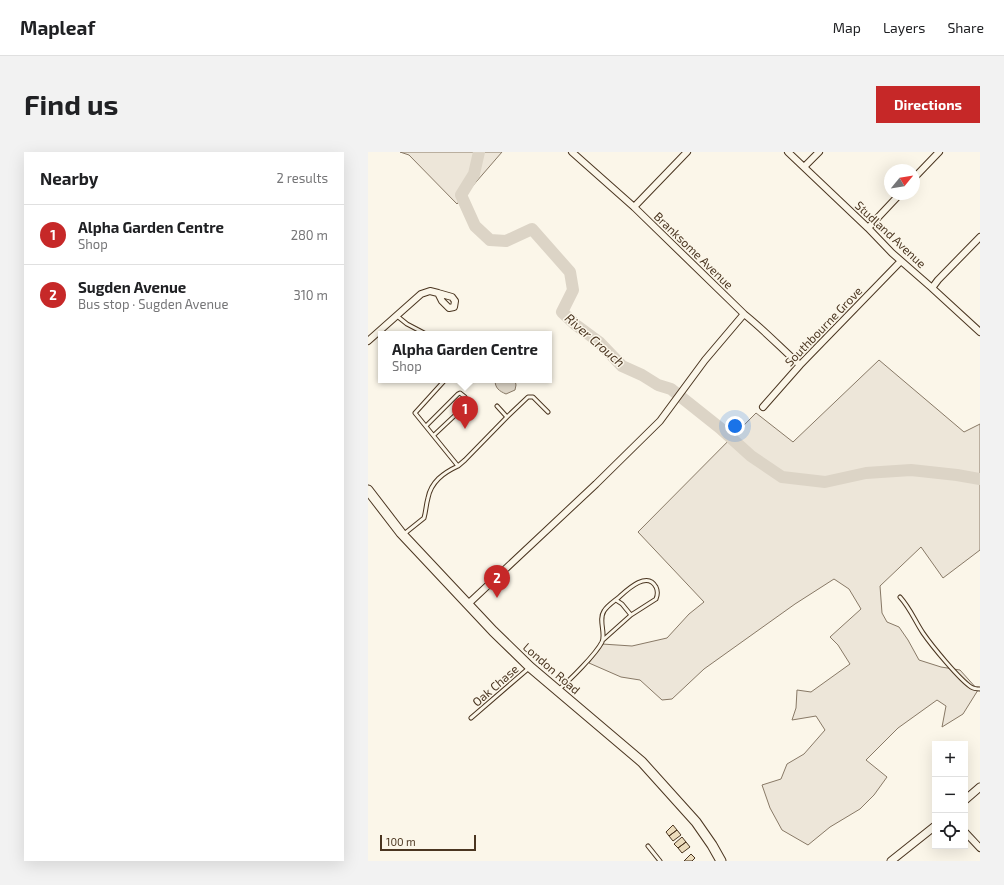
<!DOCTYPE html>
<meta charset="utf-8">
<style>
:root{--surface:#fff;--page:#f2f2f2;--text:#202124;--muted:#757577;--line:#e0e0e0;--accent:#c62828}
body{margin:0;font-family:"Exo 2",sans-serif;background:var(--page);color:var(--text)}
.controls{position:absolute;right:12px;bottom:12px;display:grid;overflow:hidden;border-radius:0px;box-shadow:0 4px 16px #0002}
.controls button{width:36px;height:36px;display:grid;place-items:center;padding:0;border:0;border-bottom:1px solid var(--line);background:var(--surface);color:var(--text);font:20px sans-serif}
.compass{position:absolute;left:516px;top:12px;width:36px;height:36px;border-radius:50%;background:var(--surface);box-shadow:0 4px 16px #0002;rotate:60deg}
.scale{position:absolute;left:12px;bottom:10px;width:96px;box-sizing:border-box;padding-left:4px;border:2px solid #4a3520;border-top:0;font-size:11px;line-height:14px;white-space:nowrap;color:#4a3520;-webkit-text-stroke:3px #fbf6e9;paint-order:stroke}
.you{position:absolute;left:367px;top:274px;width:14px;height:14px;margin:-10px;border:3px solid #fff;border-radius:50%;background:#1a73e8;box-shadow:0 0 0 6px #1a73e833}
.badge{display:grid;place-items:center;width:26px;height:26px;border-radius:50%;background:var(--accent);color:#fff;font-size:13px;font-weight:700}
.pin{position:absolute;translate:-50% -33px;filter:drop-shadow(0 1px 2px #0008)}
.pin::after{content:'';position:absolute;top:21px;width:14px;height:12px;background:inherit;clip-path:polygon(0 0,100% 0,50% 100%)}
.popup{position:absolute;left:10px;top:179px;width:174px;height:52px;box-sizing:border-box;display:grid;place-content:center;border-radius:0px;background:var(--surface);filter:drop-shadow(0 1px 3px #0005);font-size:13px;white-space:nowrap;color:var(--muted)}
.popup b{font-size:15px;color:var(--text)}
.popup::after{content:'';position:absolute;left:50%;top:100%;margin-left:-8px;border:8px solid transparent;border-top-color:var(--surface)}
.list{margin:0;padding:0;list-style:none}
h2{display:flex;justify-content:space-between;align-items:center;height:52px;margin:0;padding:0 16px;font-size:17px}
h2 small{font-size:13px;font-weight:400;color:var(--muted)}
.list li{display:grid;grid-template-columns:26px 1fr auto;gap:12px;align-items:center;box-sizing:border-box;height:60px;padding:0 16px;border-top:1px solid var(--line)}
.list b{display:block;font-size:15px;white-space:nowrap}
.list p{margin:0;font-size:13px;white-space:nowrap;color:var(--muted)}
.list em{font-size:13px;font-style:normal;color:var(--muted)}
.icon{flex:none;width:22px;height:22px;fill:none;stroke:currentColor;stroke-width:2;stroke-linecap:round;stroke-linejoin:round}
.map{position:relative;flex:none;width:612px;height:709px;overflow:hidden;border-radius:0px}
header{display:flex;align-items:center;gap:24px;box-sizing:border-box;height:56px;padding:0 20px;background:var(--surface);border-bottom:1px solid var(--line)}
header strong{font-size:19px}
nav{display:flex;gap:22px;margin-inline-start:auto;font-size:14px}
.intro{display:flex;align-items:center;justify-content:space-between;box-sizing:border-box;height:96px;padding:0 24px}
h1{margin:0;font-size:28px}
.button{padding:10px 18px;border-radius:0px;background:var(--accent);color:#fff;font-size:14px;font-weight:700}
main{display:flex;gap:24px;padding:0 24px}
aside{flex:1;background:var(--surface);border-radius:0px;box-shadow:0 4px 16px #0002}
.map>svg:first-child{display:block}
</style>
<header>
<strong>Mapleaf</strong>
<nav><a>Map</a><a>Layers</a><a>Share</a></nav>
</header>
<div class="intro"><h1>Find us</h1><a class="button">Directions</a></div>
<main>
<aside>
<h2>Nearby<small>2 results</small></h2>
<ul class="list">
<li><span class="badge">1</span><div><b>Alpha Garden Centre</b><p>Shop</p></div><em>280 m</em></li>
<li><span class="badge">2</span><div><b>Sugden Avenue</b><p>Bus stop · Sugden Avenue</p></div><em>310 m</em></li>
</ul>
</aside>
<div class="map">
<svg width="612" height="709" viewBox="0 0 612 709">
<rect width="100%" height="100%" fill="#fbf6e9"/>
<path fill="#ede6d9" stroke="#887966" d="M32,0h102l-45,52 -48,-49z
M511,208l85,72 16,-8v126l-37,28 -22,-31 -41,39 2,27 5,9 12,5 9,13 11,20 22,7 19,3 18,20 -15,24 -21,13 4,-21 -9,-6 -39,28 -32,32 21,17 -13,18 -14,14 -30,18 -22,18 -26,-15 -12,-22 -8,-23 19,-6 6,-15 17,-10 21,-24 -9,-14 -24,4 4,-12 1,-18 14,2 39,-28 -12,-19 -8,-8 31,-28 -12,-20 -15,-10 -39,25 -91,65 -32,30 -10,1 -22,-20 -19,-3 -32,-14 13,-19 30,2 35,-8 22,-24 15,-12 -66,-70 118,-119 37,29z"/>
<path fill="#dcd4c6" stroke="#887966" d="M127,228h20l1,5 -1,5 -9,4c-7,-3 -11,-6 -11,-14z"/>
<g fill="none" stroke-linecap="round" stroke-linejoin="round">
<path stroke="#dcd4c6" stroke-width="12" d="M111,0l-5,22 -13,21 14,31 15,14 16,1 26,-12 38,43 3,18 -11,22 14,13 23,17 23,24 20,9 16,10 13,4 49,39 31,28 31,21 43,5 41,-9 45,-3 46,5 23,4"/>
</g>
<path fill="#ecdcbc" stroke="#4a3520" d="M305,673l4,5 -8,6 -3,-4z
M309,678l4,5 -8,6 -4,-5z
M314,685l4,5 -8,6 -4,-4z
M318,690l4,5 -8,6 -4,-5z
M323,702l4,4 -3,3h-8z"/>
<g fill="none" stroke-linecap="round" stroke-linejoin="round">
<g stroke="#4a3520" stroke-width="5">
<path id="service" d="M29,164l10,8 19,10
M139,265l21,-20h5l15,15
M58,274l32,-32 2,-1 5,4 2,5 -1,3 -32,30
M90,314l7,-6 42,-43 -10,-11
M36,382l20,-16c2,-7 2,-13 4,-20 3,-16 15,-25 30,-32l-43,-53 30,-33
M532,445c10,11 15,24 23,36 9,13 36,46 48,54 3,2 6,2 9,2
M235,488l28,-25
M190,538c12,-10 38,-36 44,-48 4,-9 -4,-22 2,-31 3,-5 9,-9 14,-13 8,-7 29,-28 38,-11 2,4 2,7 0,12l-25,16 -9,-11 -6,-4
M103,566l58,-50
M280,694l12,15"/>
</g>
<g stroke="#4a3520" stroke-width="8">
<path id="minor" d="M204,0l62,55 110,107c20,16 37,34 56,51
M420,0l80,76 24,25 40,35 48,44
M436,15l15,-15
M546,26l25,-26
M266,55l53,-55
M500,76l32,-34
M564,136l6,-8 42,-43
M0,189l53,-47 9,-3 8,2 4,8 7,7 5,-1 1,-6 -3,-4 -14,-4
M395,255l37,-42 101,-104
M100,452l128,-120 64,-63 45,-61 39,-46
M597,680l15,16"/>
</g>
<g stroke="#4a3520" stroke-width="9">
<path id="tertiary" d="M597,648l15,-13
M523,709l44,-35"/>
</g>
<g stroke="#4a3520" stroke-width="11">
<path id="primary" d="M0,338l33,43 92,98 37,36 112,95 54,60 16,23 9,16"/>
</g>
<use href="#service" stroke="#fbf6e9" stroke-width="3"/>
<use href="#minor" stroke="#fbf6e9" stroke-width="6"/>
<use href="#tertiary" stroke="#fbf6e9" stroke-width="7"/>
<use href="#primary" stroke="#fbf6e9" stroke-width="9"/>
</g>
<g text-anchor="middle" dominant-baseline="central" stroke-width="3" stroke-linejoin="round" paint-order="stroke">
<g font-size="12" fill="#4a3520" stroke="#fbf6e9">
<text transform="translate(523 82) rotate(43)">Studland Avenue</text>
<text transform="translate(326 98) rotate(44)">Branksome Avenue</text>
<text transform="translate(455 174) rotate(-46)">Southbourne Grove</text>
<text transform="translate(184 516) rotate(41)">London Road</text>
<text transform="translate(127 533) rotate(-41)">Oak Chase</text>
</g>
<g font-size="13" font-style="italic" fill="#4a3520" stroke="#fbf6e9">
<text transform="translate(227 188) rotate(41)">River Crouch</text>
</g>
</g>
</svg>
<div class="controls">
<button>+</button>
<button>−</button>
<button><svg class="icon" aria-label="locate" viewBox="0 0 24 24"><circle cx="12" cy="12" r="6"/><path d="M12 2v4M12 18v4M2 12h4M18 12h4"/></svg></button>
</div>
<svg class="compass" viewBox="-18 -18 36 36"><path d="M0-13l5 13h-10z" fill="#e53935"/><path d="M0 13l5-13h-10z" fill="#757577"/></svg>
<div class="scale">100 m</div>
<div class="you"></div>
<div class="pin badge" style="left:97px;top:277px">1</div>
<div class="popup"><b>Alpha Garden Centre</b>Shop</div>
<div class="pin badge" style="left:129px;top:446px">2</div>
</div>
</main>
